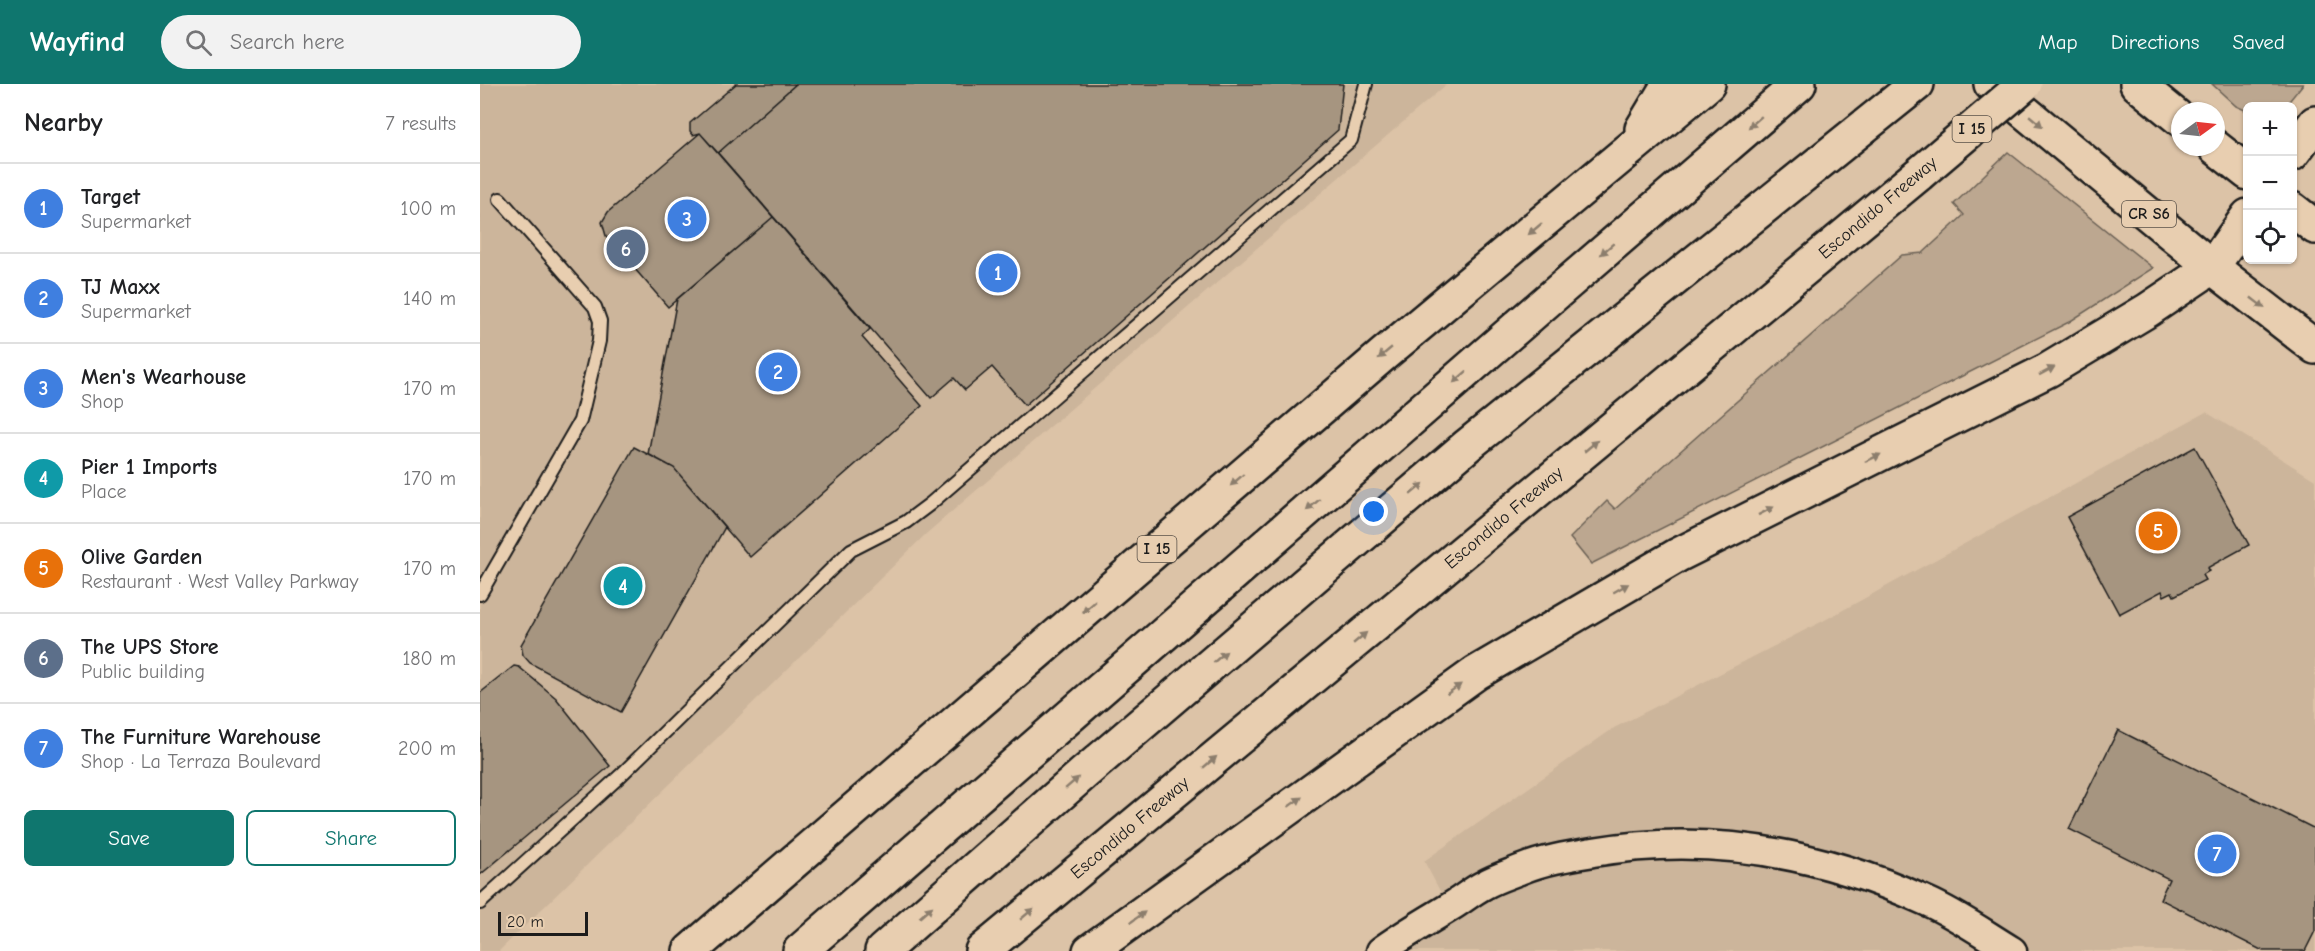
<!DOCTYPE html>
<meta charset="utf-8">
<style>
:root{--surface:#fff;--page:#f2f2f2;--text:#202124;--muted:#757577;--line:#e0e0e0;--accent:#0f766e}
body{margin:0;font-family:"Comic Neue",sans-serif;background:var(--page);color:var(--text)}
.controls{position:absolute;right:18px;top:18px;display:grid;overflow:hidden;border-radius:9px;box-shadow:0 2px 4px #0004}
.controls button{width:54px;height:54px;display:grid;place-items:center;padding:0;border:0;border-bottom:2px solid var(--line);background:var(--surface);color:var(--text);font:30px sans-serif}
.compass{position:absolute;left:1691px;top:18px;width:54px;height:54px;border-radius:50%;background:var(--surface);box-shadow:0 2px 4px #0004;rotate:75deg}
.scale{position:absolute;left:18px;bottom:15px;width:90px;box-sizing:border-box;padding-left:6px;border:3px solid #1c1c1c;border-top:0;font-size:16px;line-height:21px;white-space:nowrap;color:#1c1c1c;-webkit-text-stroke:4px #e8ceb0;paint-order:stroke}
.you{position:absolute;left:894px;top:428px;width:21px;height:21px;margin:-15px;border:4px solid #fff;border-radius:50%;background:#1a73e8;box-shadow:0 0 0 9px #1a73e833}
.badge{display:grid;place-items:center;width:39px;height:39px;border-radius:50%;background:var(--accent);color:#fff;font-size:20px;font-weight:700}
.pin{position:absolute;translate:-50% -50%;border:3px solid #fff;box-shadow:0 2px 6px #0006}
.list{margin:0;padding:0;list-style:none}
h2{display:flex;justify-content:space-between;align-items:center;height:78px;margin:0;padding:0 24px;font-size:26px}
h2 small{font-size:20px;font-weight:400;color:var(--muted)}
.list li{display:grid;grid-template-columns:39px 1fr auto;gap:18px;align-items:center;box-sizing:border-box;height:90px;padding:0 24px;border-top:2px solid var(--line)}
.list b{display:block;font-size:22px;white-space:nowrap}
.list p{margin:0;font-size:20px;white-space:nowrap;color:var(--muted)}
.list em{font-size:20px;font-style:normal;color:var(--muted)}
.actions{display:flex;gap:12px;padding:18px 24px}
.actions a{flex:1;padding:14px 0;border:2px solid var(--accent);border-radius:9px;text-align:center;font-size:21px;color:var(--accent)}
.actions .main{background:var(--accent);color:#fff}
.icon{flex:none;width:33px;height:33px;fill:none;stroke:currentColor;stroke-width:2;stroke-linecap:round;stroke-linejoin:round}
.map{position:relative;flex:none;width:1835px;height:867px;overflow:hidden}
header{display:flex;align-items:center;gap:36px;box-sizing:border-box;height:84px;padding:0 30px;background:var(--accent);color:#fff}
header strong{font-size:28px}
nav{display:flex;gap:33px;margin-inline-start:auto;font-size:21px}
.search{width:420px;height:54px;background:var(--page);display:flex;align-items:center;gap:15px;box-sizing:border-box;padding:0 21px;border-radius:33px;color:var(--muted);font-size:22px}
main{display:flex}
aside{flex:1;background:var(--surface)}
.map>svg:first-child{display:block}
</style>
<header>
<strong>Wayfind</strong>
<div class="search"><svg class="icon" aria-label="search" viewBox="0 0 24 24"><circle cx="10" cy="10" r="6"/><path d="M15 15l6 6"/></svg>Search here</div>
<nav><a>Map</a><a>Directions</a><a>Saved</a></nav>
</header>
<main>
<aside>
<h2>Nearby<small>7 results</small></h2>
<ul class="list">
<li><span class="badge" style="background:#3f7fe0">1</span><div><b>Target</b><p>Supermarket</p></div><em>100 m</em></li>
<li><span class="badge" style="background:#3f7fe0">2</span><div><b>TJ Maxx</b><p>Supermarket</p></div><em>140 m</em></li>
<li><span class="badge" style="background:#3f7fe0">3</span><div><b>Men's Wearhouse</b><p>Shop</p></div><em>170 m</em></li>
<li><span class="badge" style="background:#0f9aa8">4</span><div><b>Pier 1 Imports</b><p>Place</p></div><em>170 m</em></li>
<li><span class="badge" style="background:#e8710a">5</span><div><b>Olive Garden</b><p>Restaurant · West Valley Parkway</p></div><em>170 m</em></li>
<li><span class="badge" style="background:#5c6f8a">6</span><div><b>The UPS Store</b><p>Public building</p></div><em>180 m</em></li>
<li><span class="badge" style="background:#3f7fe0">7</span><div><b>The Furniture Warehouse</b><p>Shop · La Terraza Boulevard</p></div><em>200 m</em></li>
</ul>
<div class="actions"><a class="main">Save</a><a>Share</a></div>
</aside>
<div class="map">
<svg width="1835" height="867" viewBox="0 0 1835 867">
<rect width="100%" height="100%" fill="#dcc3a7"/>
<filter id="ink" filterUnits="userSpaceOnUse"><feTurbulence type="fractalNoise" baseFrequency=".0167" numOctaves="2"/><feDisplacementMap in="SourceGraphic" scale="12" xChannelSelector="R" yChannelSelector="G"/><feConvolveMatrix kernelMatrix="1 2 1 2 8 2 1 2 1" color-interpolation-filters="sRGB"/></filter>
<g filter="url(#ink)">
<path fill="#ccb59b" d="M0,0h967l-520,449 -428,418h-19z
M1726,328l109,68v471h-934l68,-43 -25,-47 190,-133 209,-107z"/>
<path fill="#bca790" stroke="#6c6256" stroke-width="1.5" d="M1732,0h91l-17,21 -38,1 -1,5 -11,-5z
M1528,68l145,116 -84,54 -478,242 -21,-26 37,-37 8,8 287,-254 21,-2 41,-38 -10,-11z"/>
<path fill="#a69580" stroke="#1c1c1c" stroke-width="1.5" d="M256,0h60l-78,69 -18,-20 -7,2 -3,-4v-8z
M316,0h547l-5,46 -313,275 -33,-38 -27,23 -11,-12 -23,20 -213,-245z
M220,49l73,84 -105,90 -62,-71 -4,-14 6,-10z
M293,133l97,112 -8,8 60,69 -172,151 -76,-89 -26,-14 29,-155z
M154,363l40,21 51,59 -104,185 -91,-49 -7,-8 -2,-10z
M1715,363l54,98 -42,23 2,3 -7,4 3,5 -31,16 -2,-4 -8,4 -2,-5 -43,23 -52,-97z
M34,582l5,1 37,31 54,68 -130,109v-182z
M1638,646l197,99v102l-10,20h-42l-103,-52 9,-20 -100,-50z"/>
<g fill="none" stroke-linecap="round" stroke-linejoin="round">
<g stroke="#1c1c1c" stroke-width="16">
<path id="service" d="M0,510l100,-173 19,-80 1,-20 -5,-14 -95,-108
M0,819l140,-127 231,-226 55,-28 24,-18 421,-364 15,-56"/>
</g>
<g stroke="#1c1c1c" stroke-width="33">
<path id="tertiary" d="M901,867c22,-16 45,-29 69,-44 12,-7 22,-16 34,-22 12,-7 26,-11 38,-16 22,-9 47,-13 71,-17 116,-20 226,0 333,49 30,13 58,33 86,50"/>
</g>
<g stroke="#1c1c1c" stroke-width="38">
<path id="primary" d="M1511,0l221,183 103,80
M1657,0l43,35
M1735,63l33,26
M1812,125l23,18"/>
</g>
<g stroke="#1c1c1c" stroke-width="38">
<path id="motorway" d="M1162,45l27,-45
M1812,70l23,-31
M210,867l694,-597 324,-270
M320,867l747,-650 252,-217
M402,867l201,-177 385,-329 449,-361
M502,867l937,-777
M610,867l386,-278 202,-118 370,-185 100,-60 64,-43 36,-51"/>
</g>
<use href="#service" stroke="#e8ceb0" stroke-width="12"/>
<use href="#tertiary" stroke="#e8ceb0" stroke-width="28"/>
<use href="#primary" stroke="#e8ceb0" stroke-width="33"/>
<use href="#motorway" stroke="#e8ceb0" stroke-width="33"/>
<g stroke="#1c1c1c" stroke-width="38" stroke-linecap="butt">
<path id="motorway-bridge" d="M1439,90l106,-90"/>
</g>
<use href="#motorway-bridge" stroke="#e8ceb0" stroke-width="33"/>
</g>
<defs><path id="oneway-solid" d="M-6-.8H1V-3.2L6.5 0L1 3.2V.8H-6Z" transform="scale(1.5)"/></defs>
<g fill="#8c7e6d">
<use href="#oneway-solid" transform="translate(1556 37) rotate(40)"/>
<use href="#oneway-solid" transform="translate(1275 38) rotate(139)"/>
<use href="#oneway-solid" transform="translate(1055 145) rotate(140)"/>
<use href="#oneway-solid" transform="translate(1127 165) rotate(139)"/>
<use href="#oneway-solid" transform="translate(1778 219) rotate(38)"/>
<use href="#oneway-solid" transform="translate(905 269) rotate(140)"/>
<use href="#oneway-solid" transform="translate(1567 287) rotate(-28)"/>
<use href="#oneway-solid" transform="translate(980 293) rotate(139)"/>
<use href="#oneway-solid" transform="translate(1111 362) rotate(-40)"/>
<use href="#oneway-solid" transform="translate(1393 374) rotate(-26)"/>
<use href="#oneway-solid" transform="translate(757 396) rotate(139)"/>
<use href="#oneway-solid" transform="translate(937 405) rotate(-40)"/>
<use href="#oneway-solid" transform="translate(833 421) rotate(139)"/>
<use href="#oneway-solid" transform="translate(1286 427) rotate(-27)"/>
<use href="#oneway-solid" transform="translate(1141 504) rotate(-30)"/>
<use href="#oneway-solid" transform="translate(609 523) rotate(139)"/>
<use href="#oneway-solid" transform="translate(880 554) rotate(-40)"/>
<use href="#oneway-solid" transform="translate(740 573) rotate(-40)"/>
<use href="#oneway-solid" transform="translate(974 605) rotate(-35)"/>
<use href="#oneway-solid" transform="translate(730 678) rotate(-40)"/>
<use href="#oneway-solid" transform="translate(592 699) rotate(-41)"/>
<use href="#oneway-solid" transform="translate(815 718) rotate(-35)"/>
<use href="#oneway-solid" transform="translate(446 828) rotate(-41)"/>
<use href="#oneway-solid" transform="translate(547 830) rotate(-40)"/>
<use href="#oneway-solid" transform="translate(658 833) rotate(-36)"/>
</g>
</g>
<g text-anchor="middle" dominant-baseline="central" stroke-width="4.5" stroke-linejoin="round" paint-order="stroke">
<g fill="#e8ceb0" stroke="#595148" stroke-width="1.5">
<rect x="1472.5" y="32" width="39" height="26" rx="4.5"/>
<rect x="1642" y="117" width="54" height="26" rx="4.5"/>
<rect x="657.5" y="452" width="39" height="26" rx="4.5"/>
</g>
<g font-size="16" font-weight="bold" fill="#1c1c1c">
<text x="1492" y="45">I 15</text>
<text x="1669" y="130">CR S6</text>
<text x="677" y="465">I 15</text>
</g>
<g font-size="18" fill="#1c1c1c" stroke="#e8ceb0">
<text transform="translate(1398 124) rotate(-40)">Escondido Freeway</text>
<text transform="translate(1024 434) rotate(-40)">Escondido Freeway</text>
<text transform="translate(650 744) rotate(-40)">Escondido Freeway</text>
</g>
</g>
</svg>
<div class="controls">
<button>+</button>
<button>−</button>
<button><svg class="icon" aria-label="locate" viewBox="0 0 24 24"><circle cx="12" cy="12" r="6"/><path d="M12 2v4M12 18v4M2 12h4M18 12h4"/></svg></button>
</div>
<svg class="compass" viewBox="-18 -18 36 36"><path d="M0-13l5 13h-10z" fill="#e53935"/><path d="M0 13l5-13h-10z" fill="#757577"/></svg>
<div class="scale">20 m</div>
<div class="you"></div>
<div class="pin badge" style="left:518px;top:189px;background:#3f7fe0">1</div>
<div class="pin badge" style="left:298px;top:288px;background:#3f7fe0">2</div>
<div class="pin badge" style="left:207px;top:135px;background:#3f7fe0">3</div>
<div class="pin badge" style="left:143px;top:502px;background:#0f9aa8">4</div>
<div class="pin badge" style="left:1678px;top:447px;background:#e8710a">5</div>
<div class="pin badge" style="left:146px;top:165px;background:#5c6f8a">6</div>
<div class="pin badge" style="left:1737px;top:770px;background:#3f7fe0">7</div>
</div>
</main>
